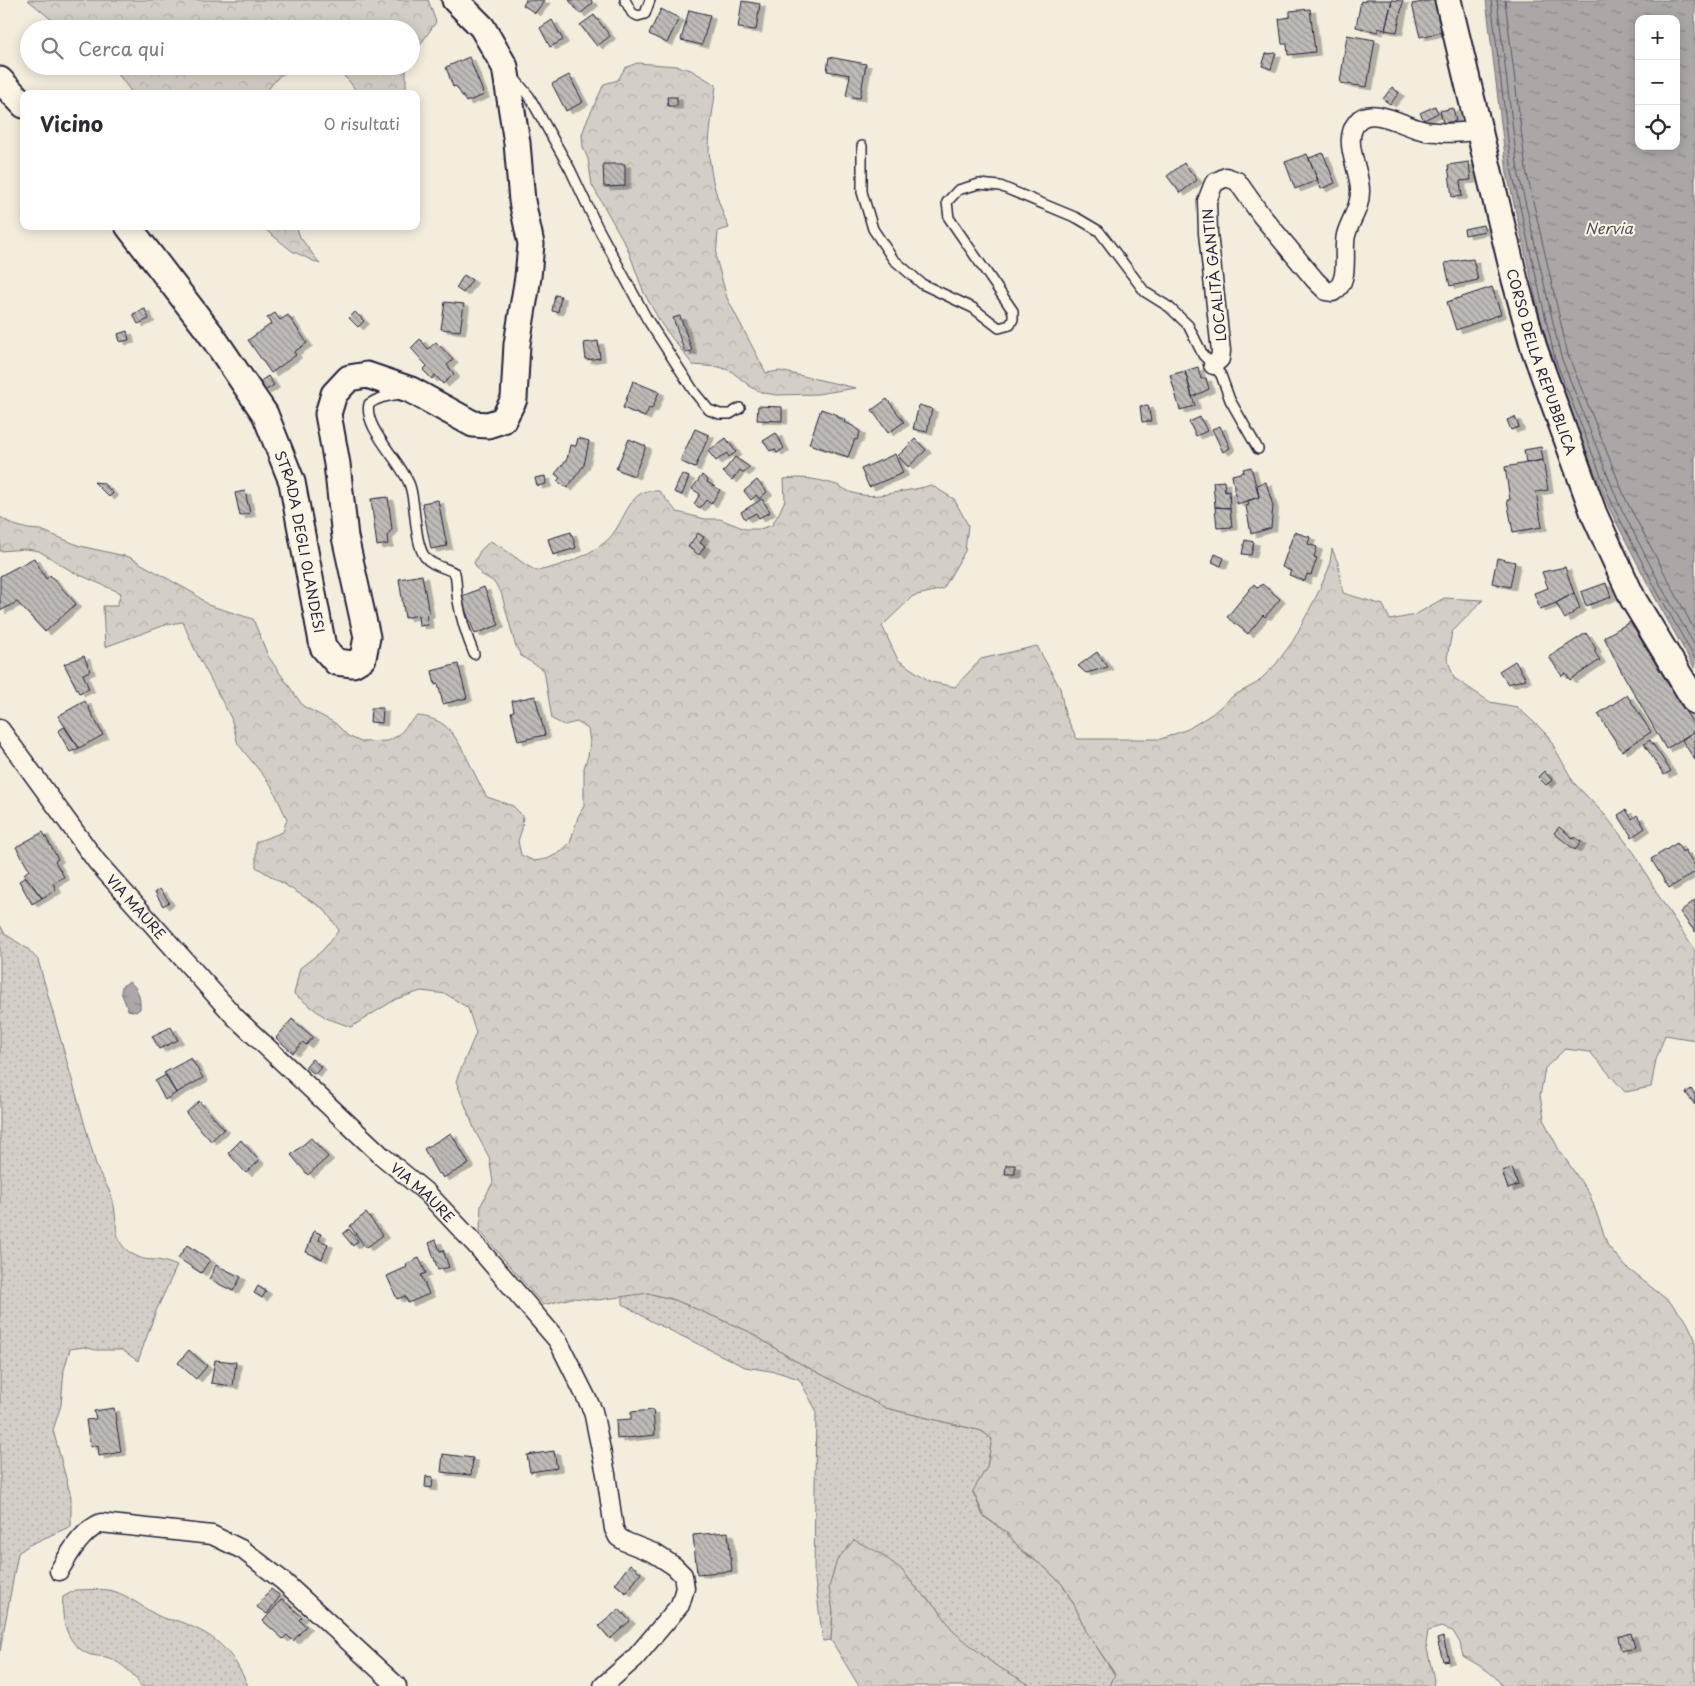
<!DOCTYPE html>
<html lang="it">
<meta charset="utf-8">
<style>
:root{--surface:#fff;--page:#f7f7f7;--text:#2b2b33;--muted:#7c7c81;--line:#e1e1e2}
body{margin:0;font-family:"Playpen Sans",sans-serif;background:var(--page);color:var(--text)}
.controls{position:absolute;right:15px;top:15px;display:grid;overflow:hidden;border-radius:10px;box-shadow:0 2px 12px #0003}
.controls button{width:45px;height:45px;display:grid;place-items:center;padding:0;border:0;border-bottom:1px solid var(--line);background:var(--surface);color:var(--text);font:25px sans-serif}
.list{margin:0;padding:0;list-style:none}
h2{display:flex;justify-content:space-between;align-items:center;height:65px;margin:0;padding:0 20px;font-size:21px}
h2 small{font-size:16px;font-weight:400;color:var(--muted)}
.icon{flex:none;width:28px;height:28px;fill:none;stroke:currentColor;stroke-width:2;stroke-linecap:round;stroke-linejoin:round}
.map{position:relative;flex:none;width:1695px;height:1686px;overflow:hidden}
.search{position:absolute;background:var(--surface);box-shadow:0 2px 12px #0003;left:20px;top:20px;width:400px;height:55px;display:flex;align-items:center;gap:12px;box-sizing:border-box;padding:0 18px;border-radius:28px;color:var(--muted);font-size:19px}
.panel{position:absolute;background:var(--surface);box-shadow:0 2px 12px #0003;left:20px;top:90px;width:400px;height:140px;border-radius:10px}
.map>svg:first-child{display:block}
</style>
<div class="map">
<svg width="1695" height="1686" viewBox="0 0 1695 1686">
<defs>
<pattern id="grass-dots" width="8" height="8" patternUnits="userSpaceOnUse" patternTransform="scale(1.25)"><rect width="8" height="8" fill="#d4cfc6"/><path d="M2 2h.1M6 6h.1" fill="none" stroke="#b6b1ab" stroke-width="1.8" stroke-linecap="round"/></pattern>
<pattern id="forest-crowns" width="20" height="18" patternUnits="userSpaceOnUse" patternTransform="scale(1.25)"><rect width="20" height="18" fill="#d4cfc6"/><path d="M2 6a3 3 0 1 1 6 0M12 15a3 3 0 1 1 6 0" fill="none" stroke="#b6b1ab"/></pattern>
<pattern id="water-ripples" width="26" height="14" patternUnits="userSpaceOnUse" patternTransform="scale(1.25)"><rect width="26" height="14" fill="#aca7a6"/><path d="M2 4q2-2 4 0t4 0M15 11q2-2 4 0t4 0" fill="none" stroke="#8c8888"/></pattern>
<pattern id="building-back-hatch" width="6" height="6" patternUnits="userSpaceOnUse" patternTransform="scale(1.25)"><rect width="6" height="6" fill="#bfbab6"/><path d="M-1 5l2 2M0 0l6 6M5-1l2 2" fill="none" stroke="#9b9795"/></pattern>
<filter id="shadow"><feDropShadow dx="5.5" dy="3" stdDeviation="0" flood-color="#0004"/></filter>
</defs>
<rect width="100%" height="100%" fill="#f3edde"/>
<filter id="ink" filterUnits="userSpaceOnUse"><feTurbulence type="fractalNoise" baseFrequency=".02" numOctaves="2"/><feDisplacementMap in="SourceGraphic" scale="10" xChannelSelector="R" yChannelSelector="G"/><feConvolveMatrix kernelMatrix="1 2 1 2 8 2 1 2 1" color-interpolation-filters="sRGB"/></filter>
<g filter="url(#ink)">
<path fill="url(#grass-dots)" stroke="#7b7880" d="M0,925l5,9 23,15 10,11 59,208c6,12 15,24 17,38 4,22 -2,38 22,50 12,6 15,2 26,5 5,1 10,3 15,5l-21,45 -18,50 -16,-11h-26l-12,-3 -14,2 -6,21 -3,35 -8,25 18,67v29l-42,19 -11,8 -18,98z
M648,1293l27,7 73,31 44,28 94,49 96,23 10,8 -5,28 -14,25 10,24 23,16 17,20 20,14 19,18 13,22 11,25 29,44 -5,11h-78l-13,-6 -24,-15 -42,-33 -15,-23 -20,-19 -17,-21 -71,18 3,25 -2,28 -8,1 -9,-69 2,-162 -17,-31 -22,-7 -32,-5 -96,-47 -26,-16v-9z
M75,1590c12,0 26,-2 38,1 18,5 33,20 50,27 5,2 10,2 15,3 38,14 54,29 70,65h-108c-2,-7 -6,-10 -11,-15 -7,-6 -13,-11 -23,-14 -5,-1 -10,-1 -15,-2 -25,-9 -30,-36 -28,-58z"/>
<path fill="url(#forest-crowns)" stroke="#7b7880" d="M28,0h400l8,22 -25,36v-29h-348z
M637,63l40,3 14,4 25,15c-2,21 -7,44 -7,65 1,28 9,53 20,78l-11,3 -2,27 11,40 39,75 14,-2 76,17 -39,6 -40,1 -13,-2 -12,-5 -21,-17 -12,-4 -26,-2 -31,-40 -18,-32 -17,-46 -35,-62 -4,-26 -5,-12 -1,-12 4,-12 18,-39 14,-4 7,-12z
M112,66h192l-24,9 -16,19h-131z
M334,66h72v27l-48,1 -8,-12z
M261,226h35l4,11 20,27 -28,-13z
M798,478c13,0 26,3 39,7 4,2 9,5 13,7 19,7 36,2 54,-1 10,-2 18,-3 27,-6l23,14 14,26 -3,26 -22,38 -30,7 -31,30 16,34 33,22 24,5 26,-28 56,-13 23,42 5,26 12,25h84l27,-10 24,-15 21,-18 24,-13 19,-19 17,-23 25,-48 11,-25 3,-19 6,14 5,30 40,12 7,15 25,-5 29,-17 39,2 -31,32 -5,26 7,20 36,24 27,5 21,19 10,10 26,47 31,32 30,39 23,41 37,56v89l-30,-5 -9,25 -5,27 -26,5 -35,-40 -25,-3 -20,19 -5,28 5,27 13,25 32,47 18,51 19,22 43,34 17,20 8,17v347h-193c-9,-15 -25,-21 -39,-30l-3,-13 -7,-12 -12,-4 -13,4 -2,13 8,36 -1,6h-323l5,-12 -29,-43 -11,-25 -13,-22 -19,-18 -20,-14 -17,-20 -22,-16 -11,-25 14,-24 5,-28 -10,-8 -96,-23 -94,-49 -44,-28 -73,-31 -27,-7 -50,7 -26,-2 -29,7 -63,-74 1,-26 12,-23 -4,-25 -14,-26 -19,-50 20,-48 -8,-25 -22,-14 -25,-3 -25,8 -45,28 -25,-9 -32,-24 6,-26 22,-17 17,-21 -15,-21 -68,-42v-25l27,-10 4,-13 -16,-34 -33,-41 -7,-26 -37,-70 -11,-26 -15,2 -63,23 -2,-41h14l4,-13 -48,-21 -34,-21 -13,-2 -26,2v-34l14,8 14,4 13,1 39,16 49,11 66,37 13,11 45,14 15,37 35,50 32,17 13,13 13,6 27,-1 11,-6 9,-11 10,-8c9,1 18,3 26,9 18,14 30,52 43,72l26,9 10,10 -1,13 -4,12 3,14 13,6 13,-2 12,-6 11,-10 8,-26 6,-11v-38l4,-12 2,-14 -2,-13 -11,-7 -13,3 -12,-6 -8,-49 -23,-14 -6,-12 -14,-52 -8,-11 -12,-7 -7,-11 6,-12 10,-10c17,8 30,22 47,30 24,-5 47,-13 67,-28 18,-13 21,-43 40,-51 4,-2 10,-1 15,-1l18,21 28,7h15l25,10h15l12,-4 7,-12 6,-13 -1,-21z
M854,1540l24,12 23,17 17,21 20,19 16,23 41,33 37,21h-173l-28,-46 2,-28 -4,-25 8,-27z"/>
<path fill="url(#water-ripples)" stroke="#75727b" fill-rule="evenodd" d="M1486,0h209v669l-42,-75 -44,-86 -59,-147 -43,-188zM1639,19h37v127h-37z
M129,982c9,4 12,18 11,27l-4,3 -8,-2 -7,-18 1,-6z"/>
<g fill="none" stroke-linecap="round" stroke-linejoin="round">
<path stroke="#595766" stroke-width="1" d="M1491,0l21,172 43,187 58,147 44,85 38,68
M1497,0l21,171 43,186 58,147 43,84 33,58
M1505,0l21,170 42,185 58,145 69,131"/>
</g>
<path fill="url(#building-back-hatch)" stroke="#22223b" filter="url(#shadow)" d="M525,0h20l-10,13 -12,-8 3,-4z
M569,0h22l2,3 -13,11z
M1365,0h27l-7,30 -7,-2v4l-22,-5 5,-26 4,1z
M1392,0l11,1 -6,31 -12,-2z
M1434,0l8,32 -22,5 -8,-33z
M742,1l18,3 -4,26 -18,-2z
M661,9l18,9 -12,25 -18,-9z
M1310,9l5,43 -27,3 -1,-11h-5l-3,-25 11,-2v-6z
M689,10l21,5 -8,30 -21,-5z
M594,15l16,21 -13,10 -17,-21z
M552,20l11,20 -13,7 -10,-19z
M1347,35l28,5 -8,47 -27,-4z
M1276,53l-5,16 -9,-3 4,-12z
M469,57l15,38 -18,7 -10,-16 -3,1 -7,-20z
M829,57l37,7 -6,34 -14,-2 4,-21 -23,-4z
M569,75l14,27 -17,9 -14,-27z
M1392,87l7,6 -9,11 -7,-5z
M667,97h10v9h-9z
M1435,106l3,7 -14,7 -4,-7z
M1453,108l3,13 -13,2 -3,-12z
M1323,153l12,30 -14,6 -12,-31z
M1307,154l11,26 -23,9 -10,-27z
M1469,162l2,18 -11,1 2,15 -10,1 -4,-32z
M1184,163l13,17 -17,13 -13,-17z
M603,164h22v22l-21,1z
M1483,225l2,6 -20,4 -1,-6z
M1465,259v1l8,-1 5,21 -28,6 -5,-23z
M464,275l8,5 -9,13 -7,-5z
M1492,287l9,27 -45,16 -9,-28z
M555,295l6,1 -3,16 -6,-1z
M445,302l19,2 -4,27 -19,-2z
M145,309l4,10 -11,5 -5,-10z
M355,312l9,9 -6,6 -9,-9z
M275,313l5,7 8,-5 19,28 -13,9 2,3 -25,18 -23,-33 23,-16 -4,-6z
M680,316l12,35 -7,2 -12,-35z
M127,331l2,9 -9,2 -2,-8z
M420,339l8,10 8,-7 17,18 -6,5 7,9 -11,10 -8,-9 -3,4 -9,-9 4,-4 -16,-18z
M598,341l2,17 -14,2 -2,-17z
M1198,367l3,12 5,-1 3,11 -17,8 -7,-26z
M1185,371l10,35 -15,4 -10,-35z
M268,376l6,9 -9,6 -6,-9z
M633,381l26,11 -7,17 -3,-1 -4,9 -22,-9z
M887,399l17,23 -16,11 -16,-23z
M919,405l13,4 -5,23 -14,-3z
M1148,405l3,16 -9,1 -2,-16z
M758,406l24,1v14l-25,-1z
M821,409l17,6 -1,2 8,3 -1,2 9,4 7,6 -3,8 -2,-1 -7,18 -39,-13z
M1200,417l7,14 -11,5 -7,-14z
M1515,417l4,10 -8,3 -4,-10z
M1220,426l10,22 -7,4 -11,-23z
M695,429l14,6 -14,33 -15,-7z
M776,433l8,15 -7,5 -2,-4 -5,2 -7,-10z
M578,438l11,3 -5,24 -17,23 -10,-7 3,-3 -5,-4 12,-15 3,-14 6,1z
M726,438l10,14 -7,5 -2,-4 -11,8 -8,-10z
M629,439l17,7 -12,30 -18,-7z
M915,439l11,11 -18,17 -10,-11z
M1541,447l2,13 -17,3 -2,-13z
M895,454l8,19 -34,14 -8,-18z
M735,457l14,10 -5,6 -4,-3 -8,10 -9,-8z
M1543,460l5,30 -12,2 6,35 -29,5 -6,-32h3l-5,-33z
M1251,467l8,30 -22,7 -5,-29 12,-3 -1,-3z
M682,474l7,3 -7,18 -8,-3z
M702,475l6,5 -1,2 13,8 -9,14 -5,-4 -6,8 -6,-4 6,-10 -8,-5z
M545,476l1,8 -9,2 -2,-8z
M757,480l10,12 -8,7 -3,-4 -5,5 -7,-9z
M1224,481l1,11 4,-1 1,17 -15,-1 -2,-25z
M94,482l9,1 10,10 -4,4z
M1266,482l7,24 -2,22 -20,6 -5,-28 3,-1 -1,-4 11,-4 -2,-12z
M245,491l5,22 -10,3 -5,-23z
M388,497l4,32 -5,7 1,8 -11,2 -6,-47z
M762,499l8,13 -11,6 -3,-5 -11,6 -4,-7z
M438,500l9,46 -16,3 -9,-46z
M1215,507l15,1 2,19 -15,1z
M571,532l5,16 -23,7 -5,-16z
M1294,532l16,5 -2,7 9,3 -3,10 3,1 -6,17 -4,-1 -2,7 -16,-6 2,-4 -9,-4z
M698,533l6,4 -4,6 5,3 -6,9 -11,-8z
M1245,540l9,2 -3,13 -9,-1z
M1215,554l9,4 -3,8 -9,-4z
M34,558l12,21 4,-4 26,29 -31,28 -28,-30 -17,9v-35z
M1497,558l18,4 -5,25 -18,-4z
M1565,567l9,26 -18,10 -16,6 -6,-16 14,-5 -6,-16z
M422,575l7,39 -3,1 2,10 -9,1 -1,-11 -13,3 -6,-39z
M1606,583l5,14 -25,9 -5,-14z
M1254,584l4,4 4,-4 18,15 -15,18 -2,-2 -15,19 -21,-17z
M484,587l15,38 -24,9 -15,-37z
M1574,593l6,15 -15,11 -9,-16z
M1630,622l65,105v4l-29,18 -46,-80 -16,-32z
M1586,633l10,16 -2,2 6,9 -30,20 -4,-7 -4,3 -13,-19z
M1097,652l11,15 -22,6 -8,-7z
M84,656l6,15 -7,3 6,15 -10,4 -15,-29z
M1515,661l11,18 -18,5 -9,-13z
M458,664l9,34 -24,6 -5,-20 -3,1 -3,-14z
M1627,695l24,37 -29,19 -24,-37z
M535,696l10,39 -27,6 -7,-29 3,-1 -2,-10z
M85,701l18,34 -24,13 -21,-32z
M371,708h12l-1,15 -12,-1z
M64,727l15,21 -9,4 -12,-21z
M1695,731v29l-13,-20z
M1650,740l21,31 -7,4 -20,-31z
M1544,771l8,9 -6,5 -8,-8z
M1626,810l6,9 5,-4 8,13 -13,9 -14,-22z
M1559,827l15,12 1,-2 6,5 -6,8 -21,-17z
M43,832l15,27 -3,2 9,16 -11,6 3,7 -14,8 -18,-24 5,-4 -13,-23z
M1677,843l5,9 3,-2 10,16v6l-26,16 -18,-29z
M26,877l16,21 -10,6 -13,-23z
M160,889l9,13 -6,4 -8,-14z
M1695,900v32l-15,-20z
M292,1019l21,18 -7,8 -3,-3 -10,11 -17,-15z
M171,1027l7,13 -19,9 -7,-13z
M191,1058l12,20 -27,15 -12,-20z
M312,1059l9,8 -6,7 -10,-7z
M166,1075l10,18 -11,7 -10,-19z
M1691,1089l4,5v11l-9,-12z
M199,1101l25,28 -13,12 -25,-28z
M451,1133l18,31 -26,14 -3,-5 -2,1 -14,-25z
M311,1138l17,19 -20,18 -17,-20z
M241,1140l18,21 -13,12 -18,-20z
M1006,1165h9v9h-10z
M1512,1168l6,17 -10,4 -6,-18z
M366,1213l17,22 -17,13 -16,-22z
M349,1229l9,12 -5,5 -10,-12z
M314,1231l7,3 -2,6 9,4 -6,15 -16,-7z
M436,1240l4,11 3,-1 6,17 -11,3 -9,-27z
M187,1245l23,15 -9,13 -23,-15z
M419,1258l7,15 -5,2 8,19 -21,9 -3,-7 -8,3 -10,-23 20,-9 -1,-3z
M216,1265l25,12 -8,14 -24,-12z
M258,1286l8,5 -4,7 -8,-5z
M189,1350l18,16 -11,13 -18,-16z
M215,1360l21,2 -3,24 -22,-3z
M114,1408l7,44 -22,4 -1,-11 -8,2 -4,-27 10,-1 -2,-8z
M653,1410l2,25 -38,4 -1,-19 15,-1v-7z
M554,1451l3,17 -27,4 -3,-17z
M443,1454l30,4 -2,17 -30,-3z
M426,1476l7,1 -1,11 -7,-1z
M728,1532l4,39 -35,3 -4,-39z
M630,1564l11,9 -15,20 -11,-9z
M271,1589l9,7 -13,18 -10,-7z
M282,1599l20,18 -3,3 7,6 -13,15 -6,-6 -4,4 -20,-18z
M619,1609l11,12 -20,18 -11,-13z
M1631,1633l4,15 -14,3 -3,-14z
M1443,1637l6,23 -6,1 -6,-22z"/>
<g fill="none" stroke-linecap="round" stroke-linejoin="round">
<g stroke="#22223b" stroke-width="12">
<path id="service" d="M625,0l7,13 6,3 7,-2 5,-14
M514,78l15,18 41,73 27,57 50,93 48,74 14,17 11,4h10l10,-6
M862,146v46l11,37 20,30 29,25 51,24 26,20 11,-3 3,-6v-8l-64,-93 -2,-16 11,-12 21,-6 21,2 77,32 22,13 46,61 24,15 19,18 15,30 10,10 8,10 9,25 28,49
M400,394c-12,2 -21,3 -31,10 -6,24 33,58 41,82 6,18 4,56 15,71 7,9 20,10 30,16 2,9 1,18 3,28 3,18 9,36 16,53"/>
</g>
<g stroke="#22223b" stroke-width="21">
<g id="minor">
<path d="M1213,365l7,-6 1,-8 -13,-118 -1,-32 7,-18 12,-6 11,4 24,34 54,65 11,11 7,1c18,-10 9,-39 13,-57 4,-15 14,-26 14,-43 1,-22 -19,-50 -3,-70 13,-17 46,3 61,7 6,2 13,3 19,3 14,2 28,0 42,-2"/>
<path id="s1" d="M0,729l97,133 138,155 147,139 45,37 48,51 83,97 35,70 13,63 8,55 4,8 8,5 28,11 20,13 9,9 2,13 -5,17 -45,53 -32,28"/>
<path d="M59,1571c10,-17 23,-40 42,-48l111,12 31,15 40,31 114,105"/>
</g>
</g>
<g stroke="#22223b" stroke-width="29">
<g id="secondary">
<path id="s2" d="M1448,0l67,280 19,68 60,166 39,85 62,102"/>
<path d="M0,80l24,25"/>
<path id="s3" d="M128,226l82,107 55,81 27,68 31,165 13,15 17,2 10,-6 4,-21 -22,-100 -8,-73 -9,-50 6,-20 15,-16 18,-3 44,15 62,34 15,1 15,-5 11,-21 3,-55 11,-67 3,-33 -9,-43 -5,-58 -12,-76 -23,-40 -27,-27"/>
</g>
</g>
<use href="#service" stroke="#fcf5e5" stroke-width="9"/>
<use href="#minor" stroke="#fcf5e5" stroke-width="18"/>
<use href="#secondary" stroke="#fcf5e5" stroke-width="25"/>
</g>
</g>
<g text-anchor="middle" dominant-baseline="central" stroke-width="4" stroke-linejoin="round" paint-order="stroke">
<g font-size="14" fill="#22223b" stroke="#fcf5e5">
<text transform="translate(1214 275) rotate(-96)">LOCALITÀ GANTIN</text>
<text stroke="none"><textPath href="#s2" startOffset="374">CORSO DELLA REPUBBLICA</textPath></text>
<text stroke="none"><textPath href="#s3" startOffset="366">STRADA DEGLI OLANDESI</textPath></text>
<text stroke="none"><textPath href="#s1" startOffset="224">VIA MAURE</textPath></text>
<text stroke="none"><textPath href="#s1" startOffset="629">VIA MAURE</textPath></text>
</g>
<g font-size="15" font-style="italic" fill="#525160" stroke="#fcf5e5">
<text x="1609" y="227">Nervia</text>
</g>
</g>
</svg>
<div class="controls">
<button>+</button>
<button>−</button>
<button><svg class="icon" aria-label="locate" viewBox="0 0 24 24"><circle cx="12" cy="12" r="6"/><path d="M12 2v4M12 18v4M2 12h4M18 12h4"/></svg></button>
</div>
<div class="search"><svg class="icon" aria-label="search" viewBox="0 0 24 24"><circle cx="10" cy="10" r="6"/><path d="M15 15l6 6"/></svg>Cerca qui</div>
<section class="panel">
<h2>Vicino<small>0 risultati</small></h2>
<ul class="list">
</ul>
</section>
</div>
